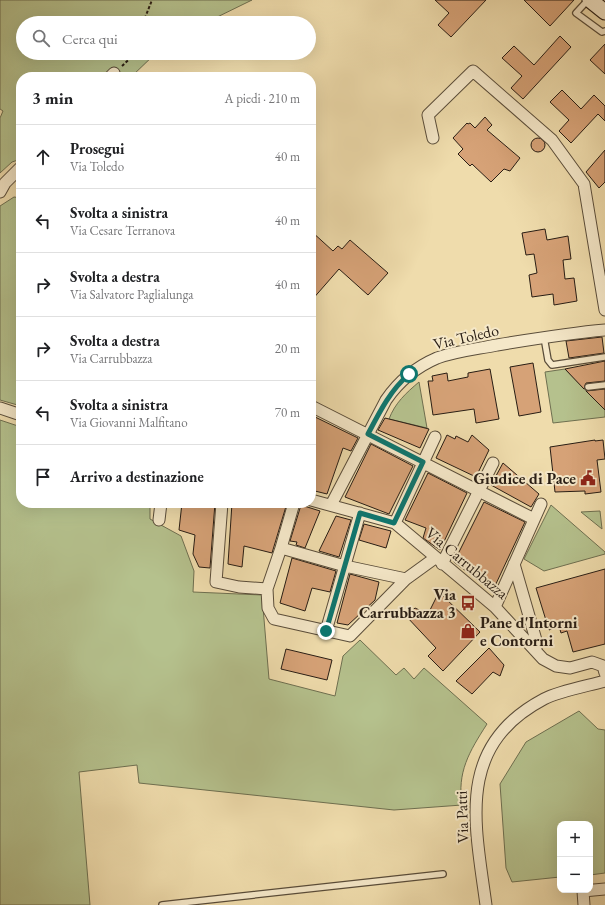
<!DOCTYPE html>
<html lang="it">
<meta charset="utf-8">
<style>
:root{--surface:#fff;--page:#f6f6f6;--text:#202124;--muted:#757577;--line:#e0e0e0}
body{margin:0;font-family:"EB Garamond",serif;background:var(--page);color:var(--text)}
.controls{position:absolute;right:12px;bottom:12px;display:grid;overflow:hidden;border-radius:8px;box-shadow:0 4px 16px #0002}
.controls button{width:36px;height:36px;display:grid;place-items:center;padding:0;border:0;border-bottom:1px solid var(--line);background:var(--surface);color:var(--text);font:20px sans-serif}
.stop{position:absolute;width:12px;height:12px;margin:-9px;border:3px solid #0f766e;border-radius:50%;background:#fff}
.stop.end{background:#0f766e;border-color:#fff;box-shadow:0 1px 4px #0008}
.list{margin:0;padding:0;list-style:none}
h2{display:flex;justify-content:space-between;align-items:center;height:52px;margin:0;padding:0 16px;font-size:17px}
h2 small{font-size:13px;font-weight:400;color:var(--muted)}
.list li{display:grid;grid-template-columns:26px 1fr auto;gap:12px;align-items:center;box-sizing:border-box;height:64px;padding:0 16px;border-top:1px solid var(--line)}
.list b{display:block;font-size:15px;white-space:nowrap}
.list p{margin:0;font-size:13px;white-space:nowrap;color:var(--muted)}
.list em{font-size:13px;font-style:normal;color:var(--muted)}
.icon{flex:none;width:22px;height:22px;fill:none;stroke:currentColor;stroke-width:2;stroke-linecap:round;stroke-linejoin:round}
.map{position:relative;flex:none;width:605px;height:905px;overflow:hidden}
.search{position:absolute;background:var(--surface);box-shadow:0 4px 16px #0002;left:16px;top:16px;width:300px;height:44px;display:flex;align-items:center;gap:10px;box-sizing:border-box;padding:0 14px;border-radius:22px;color:var(--muted);font-size:15px}
.panel{position:absolute;background:var(--surface);box-shadow:0 4px 16px #0002;left:16px;top:72px;width:300px;height:436px;border-radius:16px}
.map>svg:first-child{display:block}
</style>
<div class="map">
<svg width="605" height="905" viewBox="0 0 605 905">
<rect width="100%" height="100%" fill="#efdcac"/>
<filter id="stains"><feTurbulence type="fractalNoise" baseFrequency=".005" numOctaves="4"/><feColorMatrix values="0 0 0 0 .2 0 0 0 0 .09 0 0 0 0 .02 0 0 0 .5 -.17"/></filter>
<radialGradient id="worn" r=".72"><stop offset=".6" stop-color="#630" stop-opacity="0"/><stop offset="1" stop-color="#630" stop-opacity=".3"/></radialGradient>
<path fill="#b5c18d" stroke="#6e6f50" d="M0,0h252l-47,23h-182v30h133l-25,24h-15l5,-4 -7,-6 -11,10h-82v82l-9,3 -12,11v-55l3,-7 -3,-2z
M14,197l7,1v208l-21,-6v-194z
M565,369l40,41v7l-52,6 -8,-51z
M419,382l8,46 -38,-9c6,-16 17,-26 30,-37z
M0,420l21,7v76h129v16l31,17 13,35 -1,21 69,3 7,84 66,17 8,-40 17,-16 36,35 8,-7 10,11 10,-11 63,56c-18,28 -30,48 -25,81l-68,5 -255,-27 -2,-18 -58,7 11,133h-90z
M551,505l54,47v2l-61,17 -20,-12z
M600,511l2,18 -21,-17z
M579,711l19,18 7,1v143l-15,2v-51h-30v53l-48,5 -6,-14 -6,-84 26,-42z"/>
<path fill="#d6a277" stroke="#281d14" d="M435,0h51l-35,37 -13,-12 11,-12z
M524,0h50l-24,26z
M560,36l11,11 -48,52 -12,-11 11,-12 -20,-18 12,-12 20,19z
M605,44v30l-15,-14z
M562,90l19,19 13,-14 11,11v15l-7,-7 -27,29 -12,-12 10,-11 -19,-18z
M485,117l7,8 -5,5 33,28 -10,13 -6,-2 -13,13 -19,-18 -2,2 -12,-12 5,-5 -10,-11 14,-15 1,1 2,-1 5,5z
M531 145a7 7 0 1 1 14 0a7 7 0 1 1-14 0Z
M605,150v32l-6,6 -13,-16z
M545,229l2,11 21,-4 3,23 -8,1 2,19 9,-1 3,23 -23,4 -1,-11 -21,3 -3,-22 8,-2 -3,-19 -8,1 -4,-22z
M311,231l22,20 5,-5 4,3 8,-9 38,33 -20,22 -29,-26 -28,32z
M602,337l2,16 -35,5 -3,-17z
M605,361v20l-19,2 -2,6 -19,-20z
M533,363l8,49 -22,4 -9,-49z
M490,369l9,50 -23,4 -2,-14 -41,6 -5,-34h5l-1,-5 15,-3 1,8 20,-4v-4z
M605,389v21l-19,-19z
M311,415l47,23 -7,13 -8,-3 -16,46 -16,-4z
M385,418l44,11 -9,19 -42,-18z
M447,435l8,4 1,-3 12,6 4,-7 17,15 -13,27 -40,-19z
M595,440v1l8,-1 2,19 -8,1 4,32 -16,2v-3l-30,1 -5,-45z
M371,444l42,22 -24,48 -44,-17z
M503,463l36,31 -8,13 -40,-22z
M428,473l39,20 -27,57 -17,-12 3,-10 -21,-8z
M484,502l41,20 -31,66 -16,-8 -24,-18z
M182,503h33l-5,65 -11,-1 -6,-13 2,-19 -16,-5z
M232,503h55l-15,50 -28,-7 -2,21 -14,-3z
M301,505l19,6 -15,37 -9,-3 1,-3 -7,-1z
M336,516l15,4 -12,37 -20,-6z
M364,524l27,7 -5,17 -27,-8z
M292,558l44,13 -6,21 -18,-4 -7,23 -25,-8z
M605,569v75l-32,8 -6,-21 -6,2 -2,-7 -10,4 -13,-42z
M350,574l29,8 -4,18 -27,25 -11,-2z
M439,592l41,40 -37,39 -15,-15 8,-8 -30,-32 9,-8 13,6z
M489,648l15,17 -4,11 -7,-4 -21,22 -16,-13z
M286,649l46,11 -5,20 -46,-11z"/>
<g fill="none" stroke-linecap="round" stroke-linejoin="round">
<g stroke="#5a4d3a" stroke-width="8">
<path id="service" d="M588,0l-12,13 26,19 3,-1
M544,337l4,23 4,5 53,-8
M588,387l17,-2
M162,905l281,-31"/>
</g>
<g stroke="#5a4d3a" stroke-width="13">
<path id="minor" d="M110,77l4,-4
M433,138l-5,-23 45,-44 79,69 32,44 21,126
M0,192l5,-9 16,-16
M311,406l223,113
M0,408l21,7
M311,500l84,23 100,84 48,52 13,7 14,2 22,-6 11,4 2,7
M222,503l-6,79 23,5 28,2
M294,503l-13,45 -14,41 1,19 6,11 76,17 56,-57 29,-21
M331,505l55,-105c13,-19 30,-33 51,-42 19,-7 40,-9 60,-13 36,-6 72,-12 108,-15
M159,520l2,-17
M395,523l40,-86
M281,548l64,18 61,13
M442,564l51,-101
M514,564l22,76v11
M495,607l46,-103
M326,631l34,-118
M486,905c-11,-82 -31,-159 58,-206 15,-8 43,-13 61,-18
M584,905l-1,-14 22,-2"/>
</g>
<g stroke="#281d14" stroke-width="17">
<path id="secondary" d="M590,0l15,12"/>
</g>
<path stroke="#281d14" stroke-width="2" stroke-dasharray="3 2" stroke-linecap="butt" d="M143,23l9,-23
M122,66l14,-13"/>
<use href="#service" stroke="#f5e8c9" stroke-width="5.5"/>
<use href="#minor" stroke="#f5e8c9" stroke-width="11"/>
<use href="#secondary" stroke="#f5e8c9" stroke-width="15"/>
</g>
<g fill="none" stroke-linecap="round" stroke-linejoin="round">
<path stroke="#0f766e" stroke-width="5" d="M326,631l34,-118 34,10 29,-61 -55,-28c12,-23 22,-43 41,-60"/>
</g>
<defs>
<g id="civic-bare" transform="scale(1.2)"><path d="M-.6-6.5H3V-4.5H.6V-3L4-1V1h2V6H-6V1h2V-1L-.6-3ZM-1.2 2.5V6h2.4V2.5Z" fill="#8f2418" stroke="#f5e8c9" stroke-width="2.5" paint-order="stroke"/></g>
<g id="bus-bare" transform="scale(1.2)"><path d="M-5-6H5V4H4V6H2V4H-2V6H-4V4H-5ZM-3.5-4V0h7V-4ZM-3.5 1.2v1.5H-2V1.2ZM2 1.2v1.5H3.5V1.2Z" fill="#8f2418" stroke="#f5e8c9" stroke-width="2.5" paint-order="stroke"/></g>
<g id="shop-bare" transform="scale(1.2)"><path d="M-5-2.5h2.3a2.7 3.5 0 0 1 5.4 0H5L5.5 6h-11ZM-1.5-2.5h3a1.5 2.3 0 0 0-3 0Z" fill="#8f2418" stroke="#f5e8c9" stroke-width="2.5" paint-order="stroke"/></g>
</defs>
<g fill-rule="evenodd">
<use href="#civic-bare" x="588" y="478"/>
<use href="#bus-bare" x="468" y="603"/>
<use href="#shop-bare" x="468" y="631"/>
</g>
<g text-anchor="middle" dominant-baseline="central" stroke-width="4" stroke-linejoin="round" paint-order="stroke">
<g font-size="16" fill="#281d14" stroke="#f5e8c9">
<text transform="translate(466 337) rotate(-13)">Via Toledo</text>
<text transform="translate(467 563) rotate(40)">Via Carrubbazza</text>
<text transform="translate(462 817) rotate(-92)">Via Patti</text>
</g>
<g font-size="16" font-weight="bold" fill="#281d14" stroke="#f5e8c9" text-anchor="end">
<text x="576" y="478">Giudice di Pace</text>
<text x="456" y="594">Via<tspan x="456" dy="18">Carrubbazza 3</tspan></text>
<text x="480" y="622" text-anchor="start">Pane d'Intorni<tspan x="480" dy="18">e Contorni</tspan></text>
</g>
</g>
<rect width="100%" height="100%" filter="url(#stains)"/>
<rect width="100%" height="100%" fill="url(#worn)"/>
</svg>
<div class="controls">
<button>+</button>
<button>−</button>
</div>
<div class="stop" style="left:409px;top:374px"></div>
<div class="stop end" style="left:326px;top:631px"></div>
<div class="search"><svg class="icon" aria-label="search" viewBox="0 0 24 24"><circle cx="10" cy="10" r="6"/><path d="M15 15l6 6"/></svg>Cerca qui</div>
<section class="panel">
<h2>3 min<small>A piedi · 210 m</small></h2>
<ul class="list">
<li><svg class="icon" aria-label="ahead" viewBox="0 0 24 24"><path d="M12 20V5M6 11l6-6 6 6"/></svg><div><b>Prosegui</b><p>Via Toledo</p></div><em>40 m</em></li>
<li><svg class="icon" aria-label="left" viewBox="0 0 24 24"><path d="M17 20v-9H6M10 6l-5 5 5 5"/></svg><div><b>Svolta a sinistra</b><p>Via Cesare Terranova</p></div><em>40 m</em></li>
<li><svg class="icon" aria-label="right" viewBox="0 0 24 24"><path d="M7 20v-9h11M14 6l5 5-5 5"/></svg><div><b>Svolta a destra</b><p>Via Salvatore Paglialunga</p></div><em>40 m</em></li>
<li><svg class="icon" aria-label="right" viewBox="0 0 24 24"><path d="M7 20v-9h11M14 6l5 5-5 5"/></svg><div><b>Svolta a destra</b><p>Via Carrubbazza</p></div><em>20 m</em></li>
<li><svg class="icon" aria-label="left" viewBox="0 0 24 24"><path d="M17 20v-9H6M10 6l-5 5 5 5"/></svg><div><b>Svolta a sinistra</b><p>Via Giovanni Malfitano</p></div><em>70 m</em></li>
<li><svg class="icon" aria-label="arrive" viewBox="0 0 24 24"><path d="M6 21V4h12l-3 4 3 4H6"/></svg><div><b>Arrivo a destinazione</b></div></li>
</ul>
</section>
</div>
